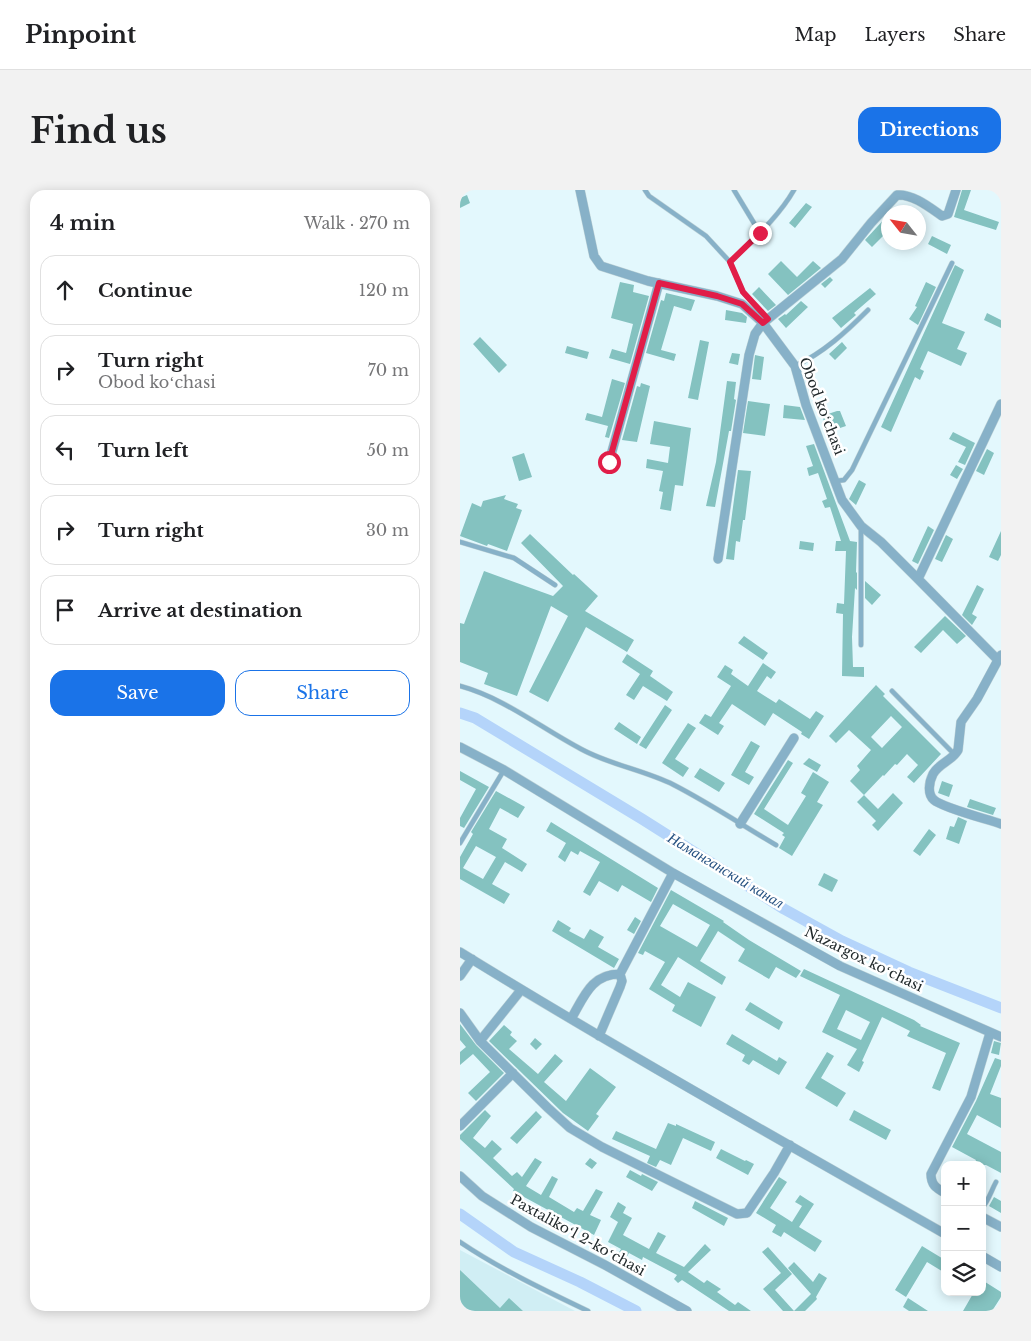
<!DOCTYPE html>
<meta charset="utf-8">
<style>
:root{--surface:#fff;--page:#f2f2f2;--text:#202124;--muted:#757577;--line:#e0e0e0;--accent:#1a73e8}
body{margin:0;font-family:"Libre Baskerville",serif;background:var(--page);color:var(--text)}
.controls{position:absolute;right:15px;bottom:15px;display:grid;overflow:hidden;border-radius:10px;box-shadow:0 2px 12px #0003}
.controls button{width:45px;height:45px;display:grid;place-items:center;padding:0;border:0;border-bottom:1px solid var(--line);background:var(--surface);color:var(--text);font:25px sans-serif}
.compass{position:absolute;left:421px;top:15px;width:45px;height:45px;border-radius:50%;background:var(--surface);box-shadow:0 2px 12px #0003;rotate:301deg}
.stop{position:absolute;width:15px;height:15px;margin:-11px;border:4px solid #e11d48;border-radius:50%;background:#fff}
.stop.end{background:#e11d48;border-color:#fff;box-shadow:0 1px 5px #0008}
.list{margin:0;padding:0;list-style:none}
h2{display:flex;justify-content:space-between;align-items:center;height:65px;margin:0;padding:0 20px;font-size:21px}
h2 small{font-size:16px;font-weight:400;color:var(--muted)}
.list li{display:grid;grid-template-columns:32px 1fr auto;gap:15px;align-items:center;box-sizing:border-box;height:70px;margin:0 10px 10px;padding:0 10px;border:1px solid var(--line);border-radius:15px}
.list b{display:block;font-size:19px;white-space:nowrap}
.list p{margin:0;font-size:16px;white-space:nowrap;color:var(--muted)}
.list em{font-size:16px;font-style:normal;color:var(--muted)}
.actions{display:flex;gap:10px;padding:15px 20px}
.actions a{flex:1;padding:11px 0;border:1px solid var(--accent);border-radius:15px;text-align:center;font-size:18px;color:var(--accent)}
.actions .main{background:var(--accent);color:#fff}
.icon{flex:none;width:28px;height:28px;fill:none;stroke:currentColor;stroke-width:2;stroke-linecap:round;stroke-linejoin:round}
.map{position:relative;flex:none;width:541px;height:1121px;overflow:hidden;border-radius:15px}
header{display:flex;align-items:center;gap:30px;box-sizing:border-box;height:70px;padding:0 25px;background:var(--surface);border-bottom:1px solid var(--line)}
header strong{font-size:24px}
nav{display:flex;gap:28px;margin-inline-start:auto;font-size:18px}
.intro{display:flex;align-items:center;justify-content:space-between;box-sizing:border-box;height:120px;padding:0 30px}
h1{margin:0;font-size:35px}
.button{padding:12px 22px;border-radius:15px;background:var(--accent);color:#fff;font-size:18px;font-weight:700}
main{display:flex;gap:30px;padding:0 30px}
aside{flex:1;background:var(--surface);border-radius:15px;box-shadow:0 2px 12px #0003}
.map>svg:first-child{display:block}
</style>
<header>
<strong>Pinpoint</strong>
<nav><a>Map</a><a>Layers</a><a>Share</a></nav>
</header>
<div class="intro"><h1>Find us</h1><a class="button">Directions</a></div>
<main>
<aside>
<h2>4 min<small>Walk · 270 m</small></h2>
<ul class="list">
<li><svg class="icon" aria-label="ahead" viewBox="0 0 24 24"><path d="M12 20V5M6 11l6-6 6 6"/></svg><div><b>Continue</b></div><em>120 m</em></li>
<li><svg class="icon" aria-label="right" viewBox="0 0 24 24"><path d="M7 20v-9h11M14 6l5 5-5 5"/></svg><div><b>Turn right</b><p>Obod koʻchasi</p></div><em>70 m</em></li>
<li><svg class="icon" aria-label="left" viewBox="0 0 24 24"><path d="M17 20v-9H6M10 6l-5 5 5 5"/></svg><div><b>Turn left</b></div><em>50 m</em></li>
<li><svg class="icon" aria-label="right" viewBox="0 0 24 24"><path d="M7 20v-9h11M14 6l5 5-5 5"/></svg><div><b>Turn right</b></div><em>30 m</em></li>
<li><svg class="icon" aria-label="arrive" viewBox="0 0 24 24"><path d="M6 21V4h12l-3 4 3 4H6"/></svg><div><b>Arrive at destination</b></div></li>
</ul>
<div class="actions"><a class="main">Save</a><a>Share</a></div>
</aside>
<div class="map">
<svg width="541" height="1121" viewBox="0 0 541 1121">
<rect width="100%" height="100%" fill="#e3f8fd"/>
<path fill="#d0eef4" d="M0,1060l115,61h-115z"/>
<g fill="none" stroke-linecap="round" stroke-linejoin="round">
<path stroke="#b4d4fa" stroke-width="11" d="M0,523l15,5 167,101 142,90 58,32 67,31 92,36
M0,1024l54,38 66,30 56,29"/>
</g>
<path fill="#84c2c0" fill-rule="evenodd" d="M502,0h9l-7,20 35,12 -3,8 -42,-13z
M7,5l3,8 -10,5v-10z
M346,13l6,4 -17,21 -6,-5z
M428,25v16l-16,16 -7,-7z
M472,46l19,9 -4,9 -19,-10z
M321,71l16,16 16,-16 8,7 -33,27 -20,-21z
M495,75l9,5 -22,53 23,9 -8,17 10,4 -6,13 -33,-15 -8,18 4,2 -4,9 -5,-3 -24,55 -10,-5z
M370,87l3,3 -8,8 -4,-4z
M160,92l14,3 -1,7 16,4 -19,68 -21,-6 3,-9 14,4 7,-29 -22,-6z
M466,92l10,5 -18,38 -9,-6 8,-12 -2,-1z
M299,97l17,18 -8,6 -16,-17z
M410,98l6,6 -22,19 2,2 -15,13 -9,-10z
M206,103l29,7 -4,11 -17,-5 -13,44 15,4 -2,7 -28,-8 15,-53 3,1z
M341,111l7,6 -22,21 -8,-9 7,-5 1,1z
M266,120l16,3 5,4 -1,6 -21,-3z
M527,123l14,7v8l-17,-8z
M20,147l27,28 -8,8 -26,-29z
M240,150l9,2 -11,58 -10,-2z
M382,152l5,6 -12,12 -6,-6z
M107,156l22,6 -2,7 -22,-6z
M272,163l8,1 -2,11 -9,-2z
M295,165l9,2 -3,23 -9,-1z
M152,189l13,4 -16,55 -4,-1 3,-11 -23,-6 2,-7 15,4z
M267,191l9,1 -2,17 2,1 -5,31h-2l-14,76 -9,-1 10,-44z
M181,193l9,3 -13,56 -15,-2 15,-54 3,1z
M288,211l22,3 -5,32 -22,-3z
M324,215l16,2 5,13 -22,-2z
M377,221h3l6,15 -18,6 -6,-16z
M194,231l37,7 -8,58 -8,-1 -4,26 -11,-2 3,-17 -4,-1 4,-20 -17,-3 1,-9 21,4 2,-16 -20,-3z
M493,242l22,11 -10,22 -7,-3 8,-15 -17,-8z
M354,254l36,97 7,1 -1,30 1,1v17l-2,-2 -3,49 1,30h11v10l-22,-1 1,-62 -7,-1 1,-10 7,1 2,-53h-11l1,-10h5l-11,-34 -5,1 -3,-7 5,-2 -9,-26 -9,3 -2,-8 6,-2 -7,-20z
M527,259l7,4 -10,22 -8,-4z
M64,263l8,24 -13,4 -7,-24z
M496,275l7,4 -6,10 -7,-4z
M278,280l13,1 -6,49h-2l-3,22 -4,-1 -2,19 -8,-1z
M399,290l7,4 -10,21 -7,-6z
M46,305l-2,4 14,5 -2,4 6,2 -15,41 -19,-7 -1,2 -27,-10 12,-33 9,4 2,-6z
M468,336l6,4 -16,34 -6,-3z
M541,341v24l-3,6 -9,-4z
M70,344l43,41 1,-1 24,22 -13,15 49,29 -7,12 -41,-25 -38,75 -19,-10 39,-76 -17,-10 -34,90 -33,-12 4,-11 -28,-11v-39l4,1 20,-53 69,25 10,-10 -42,-43z
M486,345l7,4 -11,23 -7,-3z
M340,351l14,2 -1,8 -14,-2z
M405,391l16,14 -9,10 -7,-7z
M517,395l7,4 -12,25 5,3 -5,8 -10,-10z
M485,426l21,20 -9,8 -14,-14 -22,23 -7,-6z
M284,446l24,17 -5,7 -25,-17z
M167,464l26,17 -3,5 23,16 -6,9 -24,-15 -9,14 -8,-5 14,-21 -18,-12z
M303,473l13,9 -5,7 -4,-3 -10,15 19,12 3,-4 31,20 6,-8 8,5 -15,23 -8,-5 1,-2 -29,-19 -8,13 -33,-22 -13,19 5,3 -6,9 -19,-12 6,-9 6,3 20,-31 -14,-9 8,-12 8,5 -2,4 17,12z
M416,495l9,9 -2,2 58,58 -27,29 -7,-6 11,-12 -11,-11 -10,11 -2,-1 -11,12 -1,-1 -19,20 -14,-14 10,-11 -3,-4 14,-16 -22,-20 -13,13 -7,-7zM431,526l11,11 -20,21 -11,-11z
M205,515l7,5 -26,39 -7,-4z
M159,532l22,15 -4,7 -23,-15z
M228,533l8,5 -21,31 14,9 -6,9 -21,-14z
M291,551l9,5 -15,26 9,5 -5,8 -18,-10z
M349,568l12,7 -4,7 -14,-8z
M328,570l5,3 -29,46 24,16 18,-29 -5,-3 12,-21 16,10 -12,20 6,3 -31,51 -13,-8 6,-11 -3,-2 2,-2 -30,-19z
M240,578l25,15 -6,9 -25,-15z
M0,581l29,16 -25,41 -4,-2v-8l16,-29 -16,-9z
M482,591l11,4 -4,12 -11,-4z
M36,601l29,16 -7,11 -18,-10 -11,21 18,10 -5,9 25,16 -5,8 -17,-10 -13,22 18,10 -6,10 -44,-25v-22l13,-23 -2,-2zM16,656l20,11 -13,22 -20,-11z
M433,603l10,10 -25,28 -6,-6 4,-4 -19,-19 7,-7 14,14z
M510,609l26,9 -3,7 -26,-8z
M498,627l9,4 -8,23 -13,-5 4,-13 4,1z
M91,632l107,66 -7,14 -29,-17 -4,7 -19,-11 -9,15 -7,-4 17,-30 -20,-11 -2,4 -7,-4 -6,11 -7,-5 8,-14 -20,-12z
M469,639l7,6 -16,21 -7,-5z
M364,683l14,7 -6,12 -14,-7z
M211,700l53,31 -1,1 26,18 52,31 -5,7 -20,-11 -7,12 -31,-18 7,-12 -27,-18 -18,30 26,16 -4,8 -44,-28 -17,28 19,12 8,-15 28,15 -15,30 -29,-16 3,-6 -26,-16 16,-27 -20,-11 -2,4 -5,-2zM213,714l37,21 -13,22 -37,-21z
M175,727l6,4 -7,13 -7,-4z
M98,730l13,8 -2,3 15,8 6,-10 14,8 -6,10 21,12 -5,9 -62,-37z
M344,779l110,51 7,5 -1,1 40,17 -20,48 -8,-3 14,-35 -39,-17 3,-5 -28,-14 -20,44 2,1 -5,10 -12,-7 10,-16 -35,-17 18,-37 -40,-19zM386,820l24,12 -9,18 -24,-11z
M290,812l33,20 -4,8 -34,-20z
M0,834l16,21 28,28 -28,28 -8,-8 22,-21 -17,-18 -13,11v-13l6,-5 -6,-7z
M44,835l8,7 -2,3 7,6 -8,8 29,25 17,-20 8,7 -19,21 22,19 24,-33 26,19 -20,27 3,2 -11,15 -25,-18 -74,-72z
M272,844l45,27 2,-4 8,5 -8,13 -26,-15 -4,5 -7,-4 3,-6 -19,-11z
M75,848l7,6 -6,6 -6,-6z
M534,851l7,2 -2,12 -8,-2z
M367,862l7,4 -13,22 25,15 -9,14 -32,-19z
M535,868l6,2v6l-11,28 11,4v30l-24,-13 -10,19 34,18v21l-15,-8h-12l2,-5 -24,-13 24,-46z
M25,920l6,6 -18,22 12,10 7,-8 10,9 -9,9 19,18 5,-4 5,5 13,-19 7,4 -16,24 15,9 11,-19 6,3 -9,18 25,15 3,-4 6,3 13,-22 7,3 -13,23 11,5 -7,15 -81,-44 1,-2 -54,-50v-4z
M394,920l37,20 -5,10 -37,-20z
M76,921l6,6 -25,27 -7,-6z
M208,933l8,3v-2l39,18 -4,9 -28,-13 -12,27 -11,-5 -4,7 -9,-4 3,-7 -38,-17 4,-8 40,18z
M261,959l24,12 1,-1 8,4 -6,11 -32,-17z
M130,968l7,5 -5,6 -7,-5z
M170,980l11,6 1,-2 16,8 -6,9 -26,-14z
M319,987l8,5 -17,26 22,14 10,-16 -7,-4 5,-7 14,9 -15,23 23,14 -7,11 -31,-20 -3,5 -9,-5 4,-7 -20,-12z
M534,1007l7,4v12l-12,-7z
M235,1011l33,17 -4,8 -32,-18z
M158,1012l8,5 -3,6 9,5 -9,17 26,14 9,-17 8,4 -10,17 28,14 21,-23 6,6 -23,22 16,11 3,-3 14,9 -4,3 18,13 3,-3 13,9h-22l-47,-31 -4,3 -4,-4 3,-4 -34,-18 -1,3 -13,-7 -3,5 -8,-4 3,-5 -13,-7 10,-20 -8,-5z
M462,1056l23,14v13l-18,-11 -21,35 -11,-7z
M308,1057l24,27 -17,16 19,21 17,-17 -23,-26 6,-6 19,20 6,-9 8,5 -11,19 1,2 -12,12h-22l-20,-22 18,-16 -19,-21z
M0,1080l40,38 9,-10 14,13h-63z
M522,1090l19,12v5l-9,14h-29l11,-19h8z
M448,1108l20,13h-19l-6,-4z"/>
<g fill="none" stroke-linecap="round" stroke-linejoin="round">
<g stroke="#c0d3d7" stroke-width="5.5">
<path id="lane" d="M185,0l4,6 57,40 24,26 13,30 24,27
M274,0l26,43
M270,72c23,-23 48,-44 64,-72
M335,176c28,-13 51,-34 73,-56
M376,291l8,-1 8,-10 100,-207
M401,337v118
M0,352l54,16 41,27
M0,496c44,12 81,42 121,63 29,16 63,21 93,36 35,18 68,40 102,60
M432,501l62,63
M0,653l44,-73
M522,1018c7,-8 9,-17 14,-26
M0,1052c40,27 84,48 128,69"/>
</g>
<g stroke="#c0d3d7" stroke-width="10">
<path id="street" d="M120,0l14,66 7,10 47,15 69,15 25,8 21,19 32,43 11,39 36,95 19,26 20,16 37,37 80,81 3,-5
M149,272l50,-179
M258,369l31,-204 6,-21 8,-11 79,-64 29,-36 26,-28c16,-1 32,12 45,21l6,-2 8,-24
M458,389l83,-175
M538,470l-21,39 -16,23 -3,28c-6,11 -19,13 -25,24 -4,8 -6,20 1,26 9,8 53,19 67,24
M0,557l44,23 169,103 167,93 161,71
M280,634l54,-86
M0,762c159,98 322,189 485,282
M0,786l12,-17
M0,823l20,28 68,67 22,20 32,19 135,67 10,-1 27,-40 16,-28
M111,829c13,-22 20,-45 49,-45l53,-101
M139,846l21,-49 2,-6 -2,-7
M20,851l41,-51
M0,936l53,-53
M0,986l22,20 49,31 74,38 82,46
M485,1003c-9,-5 -14,-8 -14,-19l40,-77 19,-64
M522,1027l19,10
M522,1066l19,11"/>
</g>
<use href="#lane" stroke="#87b1c8" stroke-width="4.5"/>
<use href="#street" stroke="#87b1c8" stroke-width="9"/>
</g>
<g fill="none" stroke-linecap="round" stroke-linejoin="round">
<path stroke="#e11d48" stroke-width="6" d="M149,272l50,-179 58,13 25,8 21,19 5,-4 -25,-27 -13,-30 30,-29"/>
</g>
<g text-anchor="middle" dominant-baseline="central" stroke-width="5" stroke-linejoin="round" paint-order="stroke">
<g font-size="14" fill="#21292b" stroke="#fff">
<text transform="translate(362 216) rotate(69)">Obod koʻchasi</text>
<text transform="translate(404 769) rotate(26)">Nazargox koʻchasi</text>
<text transform="translate(118 1045) rotate(29)">Paxtalikoʻl 2-koʻchasi</text>
</g>
<g font-size="15" font-style="italic" fill="#255080" stroke="#fff">
<text transform="translate(266 680) rotate(31)">Наманганский канал</text>
</g>
</g>
</svg>
<div class="controls">
<button>+</button>
<button>−</button>
<button><svg class="icon" aria-label="layers" viewBox="0 0 24 24"><path d="M12 4l9 5-9 5-9-5zM3 14l9 5 9-5"/></svg></button>
</div>
<svg class="compass" viewBox="-18 -18 36 36"><path d="M0-13l5 13h-10z" fill="#e53935"/><path d="M0 13l5-13h-10z" fill="#757577"/></svg>
<div class="stop" style="left:149px;top:272px"></div>
<div class="stop end" style="left:300px;top:43px"></div>
</div>
</main>
